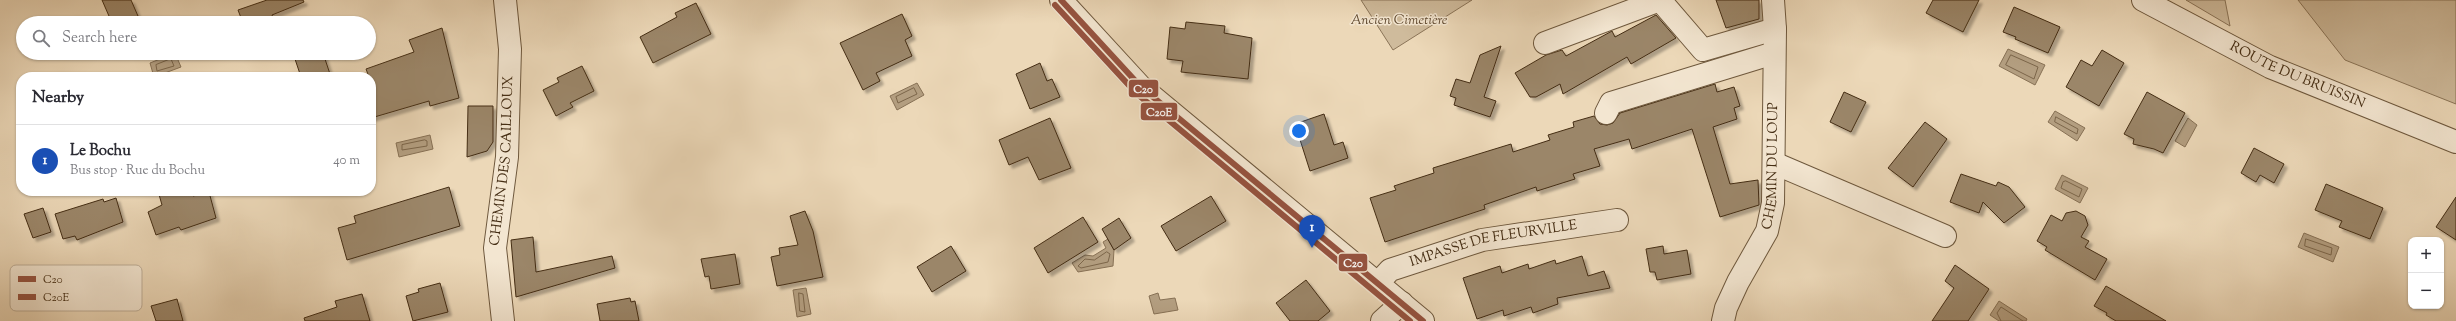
<!DOCTYPE html>
<meta charset="utf-8">
<style>
:root{--surface:#fff;--page:#f7f7f7;--text:#2b2b33;--muted:#7c7c81;--line:#e1e1e2;--accent:#0f766e}
body{margin:0;font-family:"Sorts Mill Goudy",serif;background:var(--page);color:var(--text)}
.controls{position:absolute;right:12px;bottom:12px;display:grid;overflow:hidden;border-radius:8px;box-shadow:0 1px 3px #0004}
.controls button{width:36px;height:36px;display:grid;place-items:center;padding:0;border:0;border-bottom:1px solid var(--line);background:var(--surface);color:var(--text);font:20px sans-serif}
.you{position:absolute;left:1299px;top:131px;width:14px;height:14px;margin:-10px;border:3px solid #fff;border-radius:50%;background:#1a73e8;box-shadow:0 0 0 6px #1a73e833}
.badge{display:grid;place-items:center;width:26px;height:26px;border-radius:50%;background:var(--accent);color:#fff;font-size:13px;font-weight:700}
.pin{position:absolute;translate:-50% -33px;filter:drop-shadow(0 1px 2px #0008)}
.pin::after{content:'';position:absolute;top:21px;width:14px;height:12px;background:inherit;clip-path:polygon(0 0,100% 0,50% 100%)}
.list{margin:0;padding:0;list-style:none}
h2{display:flex;justify-content:space-between;align-items:center;height:52px;margin:0;padding:0 16px;font-size:17px}
h2 small{font-size:13px;font-weight:400;color:var(--muted)}
.list li{display:grid;grid-template-columns:26px 1fr auto;gap:12px;align-items:center;box-sizing:border-box;height:72px;padding:0 16px;border-top:1px solid var(--line)}
.list b{display:block;font-size:15px;white-space:nowrap}
.list p{margin:0;font-size:13px;white-space:nowrap;color:var(--muted)}
.list em{font-size:13px;font-style:normal;color:var(--muted)}
.icon{flex:none;width:22px;height:22px;fill:none;stroke:currentColor;stroke-width:2;stroke-linecap:round;stroke-linejoin:round}
.map{position:relative;flex:none;width:2456px;height:321px;overflow:hidden}
.search{position:absolute;background:var(--surface);box-shadow:0 1px 3px #0004;left:16px;top:16px;width:360px;height:44px;display:flex;align-items:center;gap:10px;box-sizing:border-box;padding:0 14px;border-radius:22px;color:var(--muted);font-size:15px}
.panel{position:absolute;background:var(--surface);box-shadow:0 1px 3px #0004;left:16px;top:72px;width:360px;height:124px;border-radius:16px}
.map>svg:first-child{display:block}
</style>
<div class="map">
<svg width="2456" height="321" viewBox="0 0 2456 321">
<defs>
<filter id="shadow"><feDropShadow dx="3.5" dy="3.5" stdDeviation="1" flood-color="#0004"/></filter>
</defs>
<rect width="100%" height="100%" fill="#ecd8b8"/>
<filter id="stains"><feTurbulence type="fractalNoise" baseFrequency=".005" numOctaves="4"/><feColorMatrix values="0 0 0 0 .2 0 0 0 0 .09 0 0 0 0 .02 0 0 0 .5 -.17"/></filter>
<radialGradient id="worn" r=".72"><stop offset=".6" stop-color="#630" stop-opacity="0"/><stop offset="1" stop-color="#630" stop-opacity=".3"/></radialGradient>
<path fill="#cfbb9c" stroke="#8a7458" d="M1361,0h111l-79,50z
M2186,0h39l5,26z
M2298,0h158v104l-111,-44z"/>
<path fill="#b39e80" stroke="#877155" d="M2008,49l37,16 -10,20 -36,-19z
M175,53l6,14 -27,10 -4,-14z
M917,83l7,12 -27,15 -7,-14z
M2055,111l30,17 -8,13 -29,-19z
M2188,118l9,7 -12,22 -10,-6z
M430,135l3,14 -34,8 -3,-14z
M2062,175l26,13 -8,15 -25,-14z
M2304,233l35,14 -6,15 -35,-15z
M1108,239l6,11 -1,16 -35,6 -6,-9 13,-8 8,1 13,-8 -3,-6z
M806,288l5,26 -14,3 -4,-27z
M1158,293l2,7 15,-2 3,12 -24,4 -5,-18z
M1999,301l28,18 -1,2h-27l-9,-6z"/>
<g fill="none" stroke-linecap="round" stroke-linejoin="round">
<path stroke="#7c664a" stroke-width="1" d="M2011,55l27,12 -4,12 -28,-14z
M171,59l3,7 -17,5 -1,-6z
M914,88l3,6 -19,9 -2,-6z
M2056,117l22,12 -1,5 -22,-12z
M425,140l2,1v5l-25,4v-5z
M2066,181l16,8 -3,8 -18,-9 2,-6z
M2306,239l26,9 -1,7 -26,-9z
M1107,252l3,2 -2,8 -27,6 -3,-2 7,-7 9,1z
M799,293l4,1 2,18 -5,-1z
M2001,321l-4,-8 4,-6 22,14"/>
</g>
<path fill="#9b8669" stroke="#442d14" filter="url(#shadow)" d="M102,0h29l10,23h-29z
M267,0h36l1,2 -32,13 2,5 -8,3h-23l-5,-13z
M1716,0h43v19l-33,9z
M1933,0h46l-16,32 -37,-19z
M696,3l15,31 -58,29 -13,-26 37,-20 -2,-4z
M2014,7l46,20 -12,26 -33,-14 1,-2 -13,-5z
M902,14l10,22 -7,4 7,16 -36,17 4,8 -17,9 -23,-47z
M1656,15l20,23 -45,26 -4,-7 -64,37 -3,-10 -24,13h-6l-15,-24 31,-18 16,-5 4,6 46,-25 3,6z
M1186,22l39,4 -1,7 28,5 -4,41 -67,-7 2,-11 -16,-2 3,-32 15,2z
M442,28l17,70 -29,8 -1,-5 -58,17v-41h-2l-3,-8 48,-17 -5,-12z
M1501,46l-17,51 12,4 -6,16 -36,-12 2,-7 -6,-2 6,-17 14,4 10,-28z
M2102,50l22,13 -25,43 -33,-19 15,-27 11,6z
M293,53h30l8,24h-30z
M1040,63l7,18 5,-2 8,18 -30,12 -14,-35z
M582,66l12,25 -24,12 3,4 -17,9 -13,-26 16,-8 -2,-4z
M1715,84l2,8 17,-5 6,19 -6,2 3,11 -24,8 17,57 28,-4 1,25 -39,12 -28,-88 -60,20 -3,-10 -35,10 6,17 -27,8 2,5 -38,12 -1,-4 -52,18 1,4 -100,33 -15,-44 26,-8 -2,-4 40,-13 -1,-5 78,-24 2,8 37,-12 -2,-5 26,-8 -1,-5 21,-6 6,8 7,1 6,-2 7,-10z
M1844,92l22,10 -15,30 -21,-10z
M2147,92l38,21 -22,40 -9,-4 -21,-5 1,-5 -10,-5z
M468,106h25v36l-6,9 -20,6z
M1324,114l10,31 9,-3 5,16 -38,13 -15,-47z
M1050,118l21,50 -32,12 -11,-23 -19,8 -10,-25z
M1925,122l22,17 -34,48 -25,-19z
M2254,148l30,16 -10,19 -14,-8 -4,7 -15,-9z
M1961,174l35,12 2,-4 11,5 16,20 -21,16 -21,-21 -4,11 -29,-11z
M2326,184l57,24 -13,31 -31,-12 3,-6 -27,-11z
M449,187l11,39 -113,34 -9,-32 18,-5 -2,-7z
M158,191h34l1,5 16,-4 7,26 -35,12 -2,-3 -23,8 -8,-23 14,-7z
M1211,196l15,25 -50,30 -15,-25z
M2456,197v43l-20,-13z
M116,198l7,24 -46,18 -2,-4 -12,3 -8,-25 48,-15 1,3z
M43,208l8,24 -18,6 -9,-24z
M805,211l8,20 10,46 -46,9 -6,-29 9,-2 -1,-7 19,-3 -8,-29z
M2076,211l9,5 3,9 -7,12 8,4 -4,6 22,12 -12,21 -50,-30 2,-3 -10,-6 14,-26 11,6 4,-8z
M1083,217l15,25 -50,31 -14,-25z
M1119,218l12,20 -17,12 -12,-21z
M533,237l3,35 76,-16 3,12 -99,29 -5,-57z
M951,246l15,25 -34,21 -15,-25z
M1663,246l1,8 23,-4 4,24 -34,6 -2,-8h-5l-4,-23z
M735,254l5,30 -29,5 -2,-13 -4,1 -4,-18z
M1582,256l6,20 16,-5 6,17 -53,10 1,6 -25,9 -2,-6 -27,9 -1,-6 -26,9 -14,-41 37,-12 2,7 26,-9 1,5 26,-9 1,4z
M1955,265l34,24 -21,32h-36l22,-33 -9,-7z
M1306,280l24,31 -12,10h-28l-14,-18z
M440,283l8,29 -35,9 -7,-25 13,-4 -1,-3z
M2106,286l60,35h-50l-10,-6 1,-2 -13,-7z
M362,294l8,27h-65l-1,-3 33,-11 -2,-6z
M630,298l1,4 4,-1 4,20h-39l-3,-17z
M177,299l6,22h-27l-5,-15z"/>
<g fill="none" stroke-linecap="round" stroke-linejoin="round">
<g stroke="#6e583d" stroke-width="24">
<g id="minor">
<path d="M1061,0l80,87 282,234"/>
<path id="s1" d="M2143,0l127,67 186,75"/>
<path d="M1545,43l115,-43 43,50 72,-21"/>
<path d="M1606,113l5,-10 163,-50"/>
<path d="M1774,163l171,73"/>
<path id="s2" d="M1378,283l12,-13 92,-30 135,-20"/>
<path id="s3" d="M503,321l-8,-73 12,-91 3,-108 -5,-49"/>
<path d="M1382,321l20,-18"/>
<path id="s4" d="M1723,321l3,-13 12,-26 29,-51 6,-28 2,-174 -2,-29"/>
</g>
</g>
<use href="#minor" stroke="#f3e6d1" stroke-width="22"/>
<g stroke="#f3e6d1" stroke-width="9">
<path id="bus-1" d="M1061,0l80,87 282,234"/>
</g>
<g stroke="#f3e6d1" stroke-width="9">
<path id="bus-2" d="M1055,5l81,88 274,228"/>
</g>
<use href="#bus-1" stroke="#965340" stroke-width="6"/>
<use href="#bus-2" stroke="#965340" stroke-width="6"/>
</g>
<g text-anchor="middle" dominant-baseline="central" stroke-width="3" stroke-linejoin="round" paint-order="stroke">
<g font-size="14" font-style="italic" fill="#60492f" stroke="#f3e6d1">
<text x="1399" y="21">Ancien Cimetière</text>
</g>
<g font-size="14" fill="#442d14" stroke="#f3e6d1">
<text stroke="none"><textPath href="#s1" startOffset="172">ROUTE DU BRUISSIN</textPath></text>
<text stroke="none"><textPath href="#s3" startOffset="161">CHEMIN DES CAILLOUX</textPath></text>
<text stroke="none"><textPath href="#s4" startOffset="166">CHEMIN DU LOUP</textPath></text>
<text stroke="none"><textPath href="#s2" startOffset="125">IMPASSE DE FLEURVILLE</textPath></text>
</g>
</g>
<rect x="10" y="265" width="132" height="46" rx="6" fill="#f3e6d1" stroke="#beae98" stroke-width="1"/>
<rect x="18" y="276" width="18" height="6" fill="#965340"/>
<rect x="18" y="294" width="18" height="6" fill="#965340"/>
<g font-size="11" fill="#442d14">
<text x="43" y="283">C20</text>
<text x="43" y="301">C20E</text>
</g>
<g stroke="#f3e6d1" stroke-width="1.5">
<rect x="1128" y="79" width="31" height="19" rx="4" fill="#965340"/>
<rect x="1140" y="102" width="38" height="19" rx="4" fill="#965340"/>
<rect x="1338" y="253" width="30" height="19" rx="4" fill="#965340"/>
</g>
<g font-size="11" text-anchor="middle" font-weight="bold" fill="#fff">
<text x="1143" y="93">C20</text>
<text x="1159" y="116">C20E</text>
<text x="1353" y="267">C20</text>
</g>
<rect width="100%" height="100%" filter="url(#stains)"/>
<rect width="100%" height="100%" fill="url(#worn)"/>
</svg>
<div class="controls">
<button>+</button>
<button>−</button>
</div>
<div class="you"></div>
<div class="pin badge" style="left:1312px;top:248px;background:#1a4fb4">1</div>
<div class="search"><svg class="icon" aria-label="search" viewBox="0 0 24 24"><circle cx="10" cy="10" r="6"/><path d="M15 15l6 6"/></svg>Search here</div>
<section class="panel">
<h2>Nearby<small></small></h2>
<ul class="list">
<li><span class="badge" style="background:#1a4fb4">1</span><div><b>Le Bochu</b><p>Bus stop · Rue du Bochu</p></div><em>40 m</em></li>
</ul>
</section>
</div>
